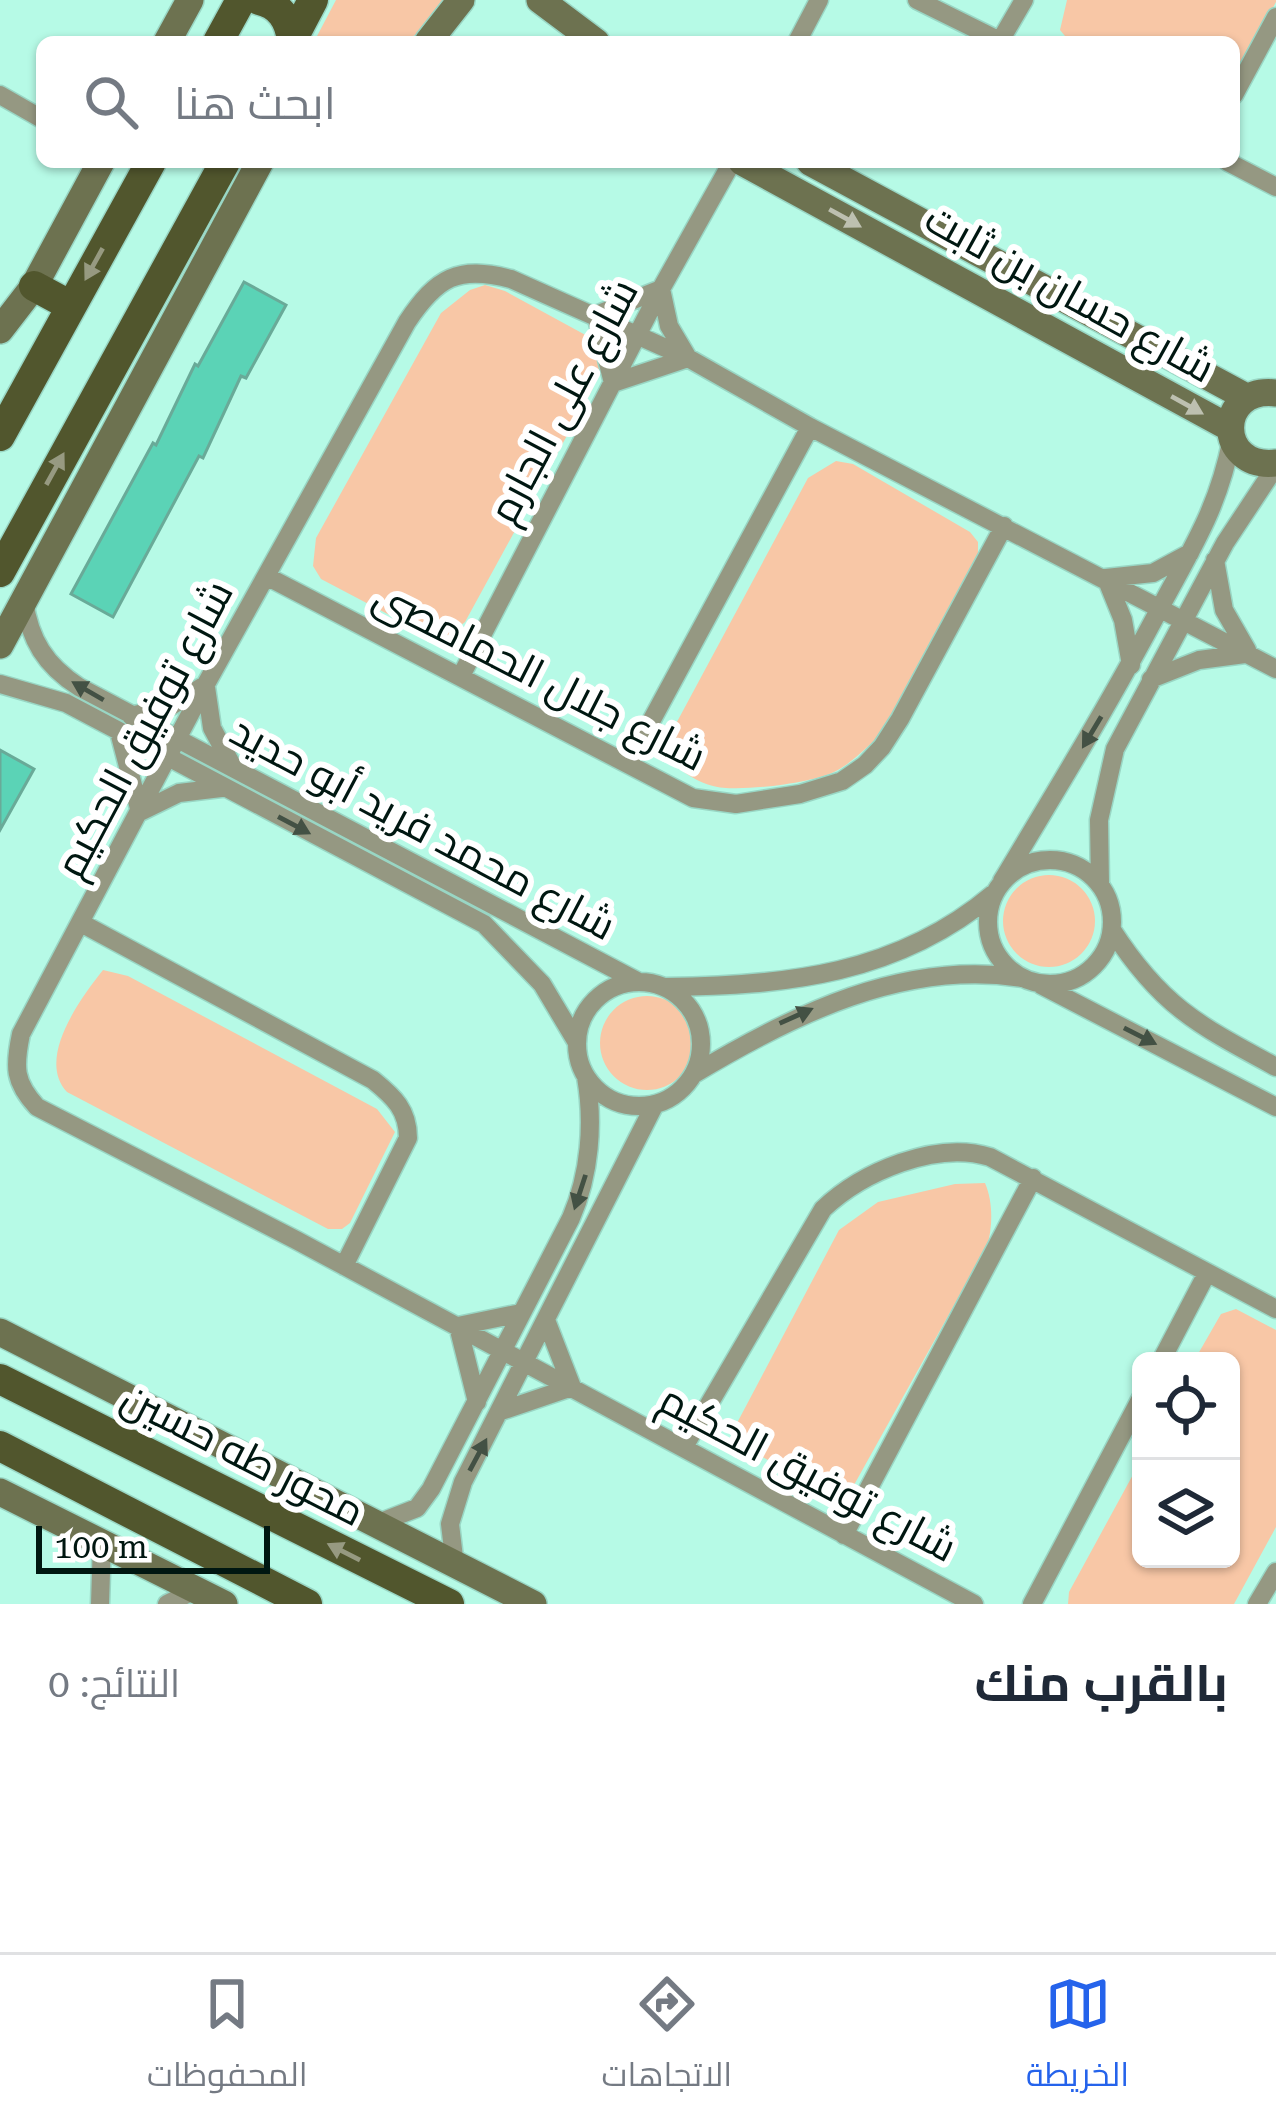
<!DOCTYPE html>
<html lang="ar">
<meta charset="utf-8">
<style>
:root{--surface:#fff;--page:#f6f6f7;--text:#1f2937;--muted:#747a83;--line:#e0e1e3;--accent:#2563eb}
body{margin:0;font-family:"Roboto Serif",Cairo,serif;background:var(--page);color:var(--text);direction:rtl}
.controls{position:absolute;right:36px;bottom:36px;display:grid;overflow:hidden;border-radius:18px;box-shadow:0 3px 9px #0004}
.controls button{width:108px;height:108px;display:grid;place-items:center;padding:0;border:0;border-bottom:3px solid var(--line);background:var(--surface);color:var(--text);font:60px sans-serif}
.scale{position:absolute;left:36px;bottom:30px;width:234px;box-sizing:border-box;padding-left:12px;border:6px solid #001711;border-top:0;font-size:33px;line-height:42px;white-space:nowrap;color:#001711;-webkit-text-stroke:9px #fff;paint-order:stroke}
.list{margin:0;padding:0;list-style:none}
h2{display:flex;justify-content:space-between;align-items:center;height:156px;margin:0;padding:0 48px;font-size:51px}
h2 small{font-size:39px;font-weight:400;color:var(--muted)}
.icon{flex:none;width:66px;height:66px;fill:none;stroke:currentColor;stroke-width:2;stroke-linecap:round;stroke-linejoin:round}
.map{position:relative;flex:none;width:1276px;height:1604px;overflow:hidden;direction:ltr}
.search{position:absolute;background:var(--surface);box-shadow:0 3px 9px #0004;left:36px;right:36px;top:36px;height:132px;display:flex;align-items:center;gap:30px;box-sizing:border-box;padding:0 42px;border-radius:18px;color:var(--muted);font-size:45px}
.sheet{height:348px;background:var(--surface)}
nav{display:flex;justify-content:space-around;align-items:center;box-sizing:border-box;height:168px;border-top:3px solid var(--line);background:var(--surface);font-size:33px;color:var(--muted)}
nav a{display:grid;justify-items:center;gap:6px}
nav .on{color:var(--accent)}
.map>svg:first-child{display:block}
</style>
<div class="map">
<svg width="1276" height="1604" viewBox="0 0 1276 1604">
<rect width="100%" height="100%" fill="#b6fae6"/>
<path fill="#f8c7a6" d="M336,0h115c-11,11 -22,28 -36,35 -25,15 -72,9 -99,3z
M1067,0h209v2l-42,78v-38h-164l-10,-12z
M485,285l20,6 86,47 10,25 -9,27 -127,232 -16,13 -14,4 -114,-60 -8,-13 3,-28 125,-225 29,-23z
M836,461l17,3 117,68 8,10v17l-97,175c-14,13 -28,28 -45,37 -21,12 -100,22 -123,15 -19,-5 -44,-20 -49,-40l144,-268z
M1003 921a46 46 0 1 1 92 0a46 46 0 1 1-92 0Z
M103,970l25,6 249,133 18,23 -45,91 -8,6h-14l-261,-137c-31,-33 13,-93 36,-122z
M600 1043a47 47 0 1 1 94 0a47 47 0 1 1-94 0Z
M985,1183c8,18 8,44 2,63l-138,248 -15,2 -92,-50 -9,-13 4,-10 102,-193 39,-28 77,-18z
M1236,1309l40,21v197l-42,77h-166l1,-12 72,-132v99h90v-198h-37l27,-47z"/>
<path fill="#5bd3b6" stroke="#69aa98" stroke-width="3" d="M244,282l42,23 -40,73 -5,-2 -38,82 -4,-2 -86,161 -42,-23 82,-151 3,2 39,-81 3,2z
M0,750l34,19 -34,61z"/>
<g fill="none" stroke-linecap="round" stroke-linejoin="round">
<g stroke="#99d6c4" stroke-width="21">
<path id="street" d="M917,0l85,42
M1000,41l24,-41
M797,42l22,-42
M0,95l42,24
M1234,95l42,-78
M1228,162l48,25
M661,289l8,37 19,32 -75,25 -17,-68z
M1215,560l9,50 23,40
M266,576l427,222 43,6 64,-10 42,-13 23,-16 17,-18 18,-28 104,-193
M24,601c6,39 21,64 55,86l558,294
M1131,665l-8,-45 -17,-42 47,-5 37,-20
M461,676l200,-387 71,-127
M1151,679l48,-19 46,-6
M0,684l66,19 418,221 58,60 34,57
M206,687l6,41 21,39
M131,716l40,-10 31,-19
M119,732l21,80 39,-19 42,-5
M628,764l182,-337
M988 922a62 62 0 1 1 124 0a62 62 0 1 1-124 0Z
M1002,881c54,-90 109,-180 158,-273 33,-62 58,-99 72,-170
M1100,884l-1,-64 16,-71 110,-206 51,-77
M81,923l292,157c21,17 35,30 35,58l-64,128
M1112,930c49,76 86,95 164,137
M577 1044a62 62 0 1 1 124 0a62 62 0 1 1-124 0Z
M1041,985l235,122
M666,987c120,-1 232,-13 327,-93
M694,1074c98,-59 211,-115 328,-96
M1161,1361l46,-88
M477,1402l-19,-76 63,-13
M501,1411l71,-24 -26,-67
M684,1447l139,-238c39,-37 113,-69 167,-52l286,152
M376,1524l41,-16 14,-19 140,-271c19,-44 23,-95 15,-141
M844,1535l189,-357
M455,1566l-5,-42 13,-42 192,-378
M100,1604l2,-63
M167,1604l28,-14
M974,1604l-678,-364 -259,-133c-23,-25 -23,-40 -16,-73l185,-350 201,-362c30,-45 51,-57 104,-43l177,79 122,69 466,242
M1032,1604l109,-206
M1257,1604l19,-32"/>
</g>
<g stroke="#99d6c4" stroke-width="30">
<path id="secondary" d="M540,0l56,42
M167,42l23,-42
M428,42l33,-42
M742,162l488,266
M810,162l436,235
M0,330l34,-44 67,-124
M1276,393c-61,-7 -60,77 0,70
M0,645l260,-483
M0,1332l533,272
M0,1492l224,112"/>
</g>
<g stroke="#99d6c4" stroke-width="33">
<path id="primary" d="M259,0c21,5 30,19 33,40
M218,42l23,-42
M291,42l22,-42
M34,286l37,20
M0,436l151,-274
M0,572l225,-410
M0,1379l449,225
M0,1446l307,158"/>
</g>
<use href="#street" stroke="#959882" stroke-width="18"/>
<use href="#secondary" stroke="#6d7250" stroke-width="27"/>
<use href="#primary" stroke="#51562d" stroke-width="30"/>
</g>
<defs><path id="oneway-solid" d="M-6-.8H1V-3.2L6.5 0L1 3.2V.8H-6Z" transform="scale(3)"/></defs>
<g fill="#bdc0b0">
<use href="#oneway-solid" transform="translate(845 218) rotate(29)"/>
<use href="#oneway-solid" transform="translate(1187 405) rotate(29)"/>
</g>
<g fill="#979a81">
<use href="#oneway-solid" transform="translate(94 264) rotate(119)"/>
<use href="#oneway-solid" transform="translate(55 469) rotate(-61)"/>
<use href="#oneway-solid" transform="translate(344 1552) rotate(-153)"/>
</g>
<g fill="#435144">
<use href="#oneway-solid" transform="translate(88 691) rotate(-150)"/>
<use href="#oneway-solid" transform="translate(1092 732) rotate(121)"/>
<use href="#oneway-solid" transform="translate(294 825) rotate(28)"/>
<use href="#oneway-solid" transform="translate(796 1016) rotate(-24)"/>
<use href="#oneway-solid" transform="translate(1140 1036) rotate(27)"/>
<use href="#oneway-solid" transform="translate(580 1192) rotate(108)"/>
<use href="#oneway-solid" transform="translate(478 1455) rotate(-62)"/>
</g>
<g text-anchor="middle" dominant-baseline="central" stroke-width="12" stroke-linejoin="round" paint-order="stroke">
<g font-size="42" fill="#001711" stroke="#fff">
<text transform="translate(1070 293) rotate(29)">شارع حسان بن ثابت</text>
<text transform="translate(563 401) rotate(-62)">شارع على الجارم</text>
<text transform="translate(540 676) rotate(27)">شارع جلال الحمامصى</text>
<text transform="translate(144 729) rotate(-62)">شارع توفيق الحكيم</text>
<text transform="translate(423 828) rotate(28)">شارع محمد فريد أبو حديد</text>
<text transform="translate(243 1454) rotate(27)">محور طه حسين</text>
<text transform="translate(808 1473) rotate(28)">شارع توفيق الحكيم</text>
</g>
</g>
</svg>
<div class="controls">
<button><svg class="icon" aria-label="locate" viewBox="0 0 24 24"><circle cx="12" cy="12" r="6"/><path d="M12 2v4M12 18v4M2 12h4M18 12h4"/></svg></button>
<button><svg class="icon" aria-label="layers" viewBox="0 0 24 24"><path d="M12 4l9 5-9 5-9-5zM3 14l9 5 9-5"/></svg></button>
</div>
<div class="scale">100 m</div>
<div class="search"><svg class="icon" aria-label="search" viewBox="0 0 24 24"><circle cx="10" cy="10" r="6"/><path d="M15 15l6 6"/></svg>ابحث هنا</div>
</div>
<section class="sheet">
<h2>بالقرب منك<small>النتائج: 0</small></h2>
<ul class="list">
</ul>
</section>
<nav>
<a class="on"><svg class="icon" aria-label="map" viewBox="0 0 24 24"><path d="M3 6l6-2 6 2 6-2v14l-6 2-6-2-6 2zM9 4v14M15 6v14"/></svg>الخريطة</a>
<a><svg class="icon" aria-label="directions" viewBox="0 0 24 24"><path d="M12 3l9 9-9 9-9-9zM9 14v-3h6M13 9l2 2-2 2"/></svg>الاتجاهات</a>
<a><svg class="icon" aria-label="saved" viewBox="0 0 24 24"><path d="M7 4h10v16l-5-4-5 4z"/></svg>المحفوظات</a>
</nav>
